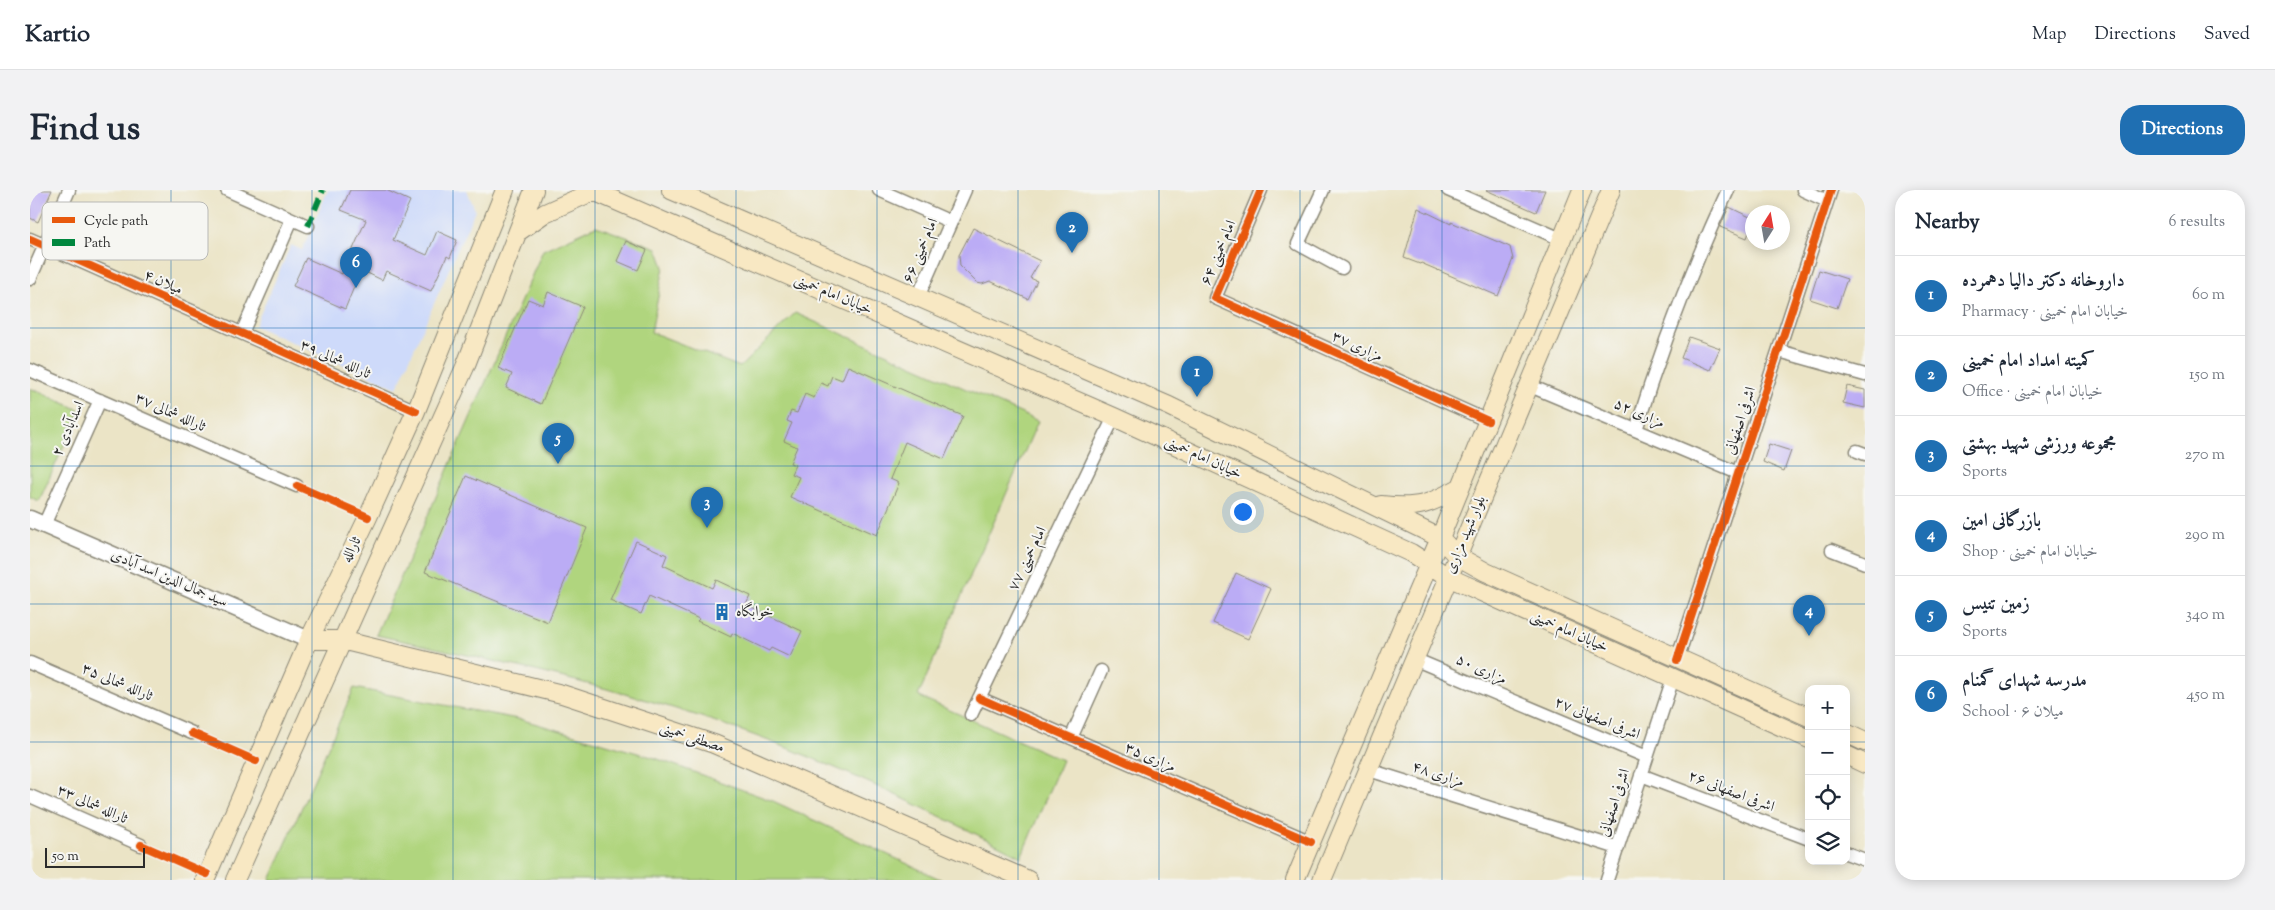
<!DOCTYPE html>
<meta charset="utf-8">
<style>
:root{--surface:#fff;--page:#f2f2f3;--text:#1f2937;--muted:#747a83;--line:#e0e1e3;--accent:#1f6fb2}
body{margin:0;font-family:"Sorts Mill Goudy",Amiri,serif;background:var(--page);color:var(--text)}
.controls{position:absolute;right:15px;bottom:15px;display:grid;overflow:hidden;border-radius:10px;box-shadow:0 2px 12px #0003}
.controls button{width:45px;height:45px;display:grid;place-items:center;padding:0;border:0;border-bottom:1px solid var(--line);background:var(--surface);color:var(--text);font:25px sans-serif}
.compass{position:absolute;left:1715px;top:15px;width:45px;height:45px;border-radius:50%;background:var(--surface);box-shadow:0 2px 12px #0003;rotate:11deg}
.scale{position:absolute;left:15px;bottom:12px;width:100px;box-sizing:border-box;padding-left:5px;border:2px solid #2b2b2b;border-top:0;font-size:14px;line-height:18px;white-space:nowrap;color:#2b2b2b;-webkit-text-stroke:4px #f6f6f2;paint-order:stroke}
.you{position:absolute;left:1212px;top:321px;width:18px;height:18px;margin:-12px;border:4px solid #fff;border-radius:50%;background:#1a73e8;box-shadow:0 0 0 8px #1a73e833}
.badge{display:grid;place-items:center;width:32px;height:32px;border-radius:50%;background:var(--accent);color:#fff;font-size:16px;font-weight:700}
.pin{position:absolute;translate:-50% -41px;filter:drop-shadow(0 1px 2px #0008)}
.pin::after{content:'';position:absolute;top:26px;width:18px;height:15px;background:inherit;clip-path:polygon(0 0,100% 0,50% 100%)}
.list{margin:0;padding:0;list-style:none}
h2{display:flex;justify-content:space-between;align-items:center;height:65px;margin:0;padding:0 20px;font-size:21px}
h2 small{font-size:16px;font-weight:400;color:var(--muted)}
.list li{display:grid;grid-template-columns:32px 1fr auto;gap:15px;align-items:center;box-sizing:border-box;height:80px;padding:0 20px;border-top:1px solid var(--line)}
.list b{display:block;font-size:19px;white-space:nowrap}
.list p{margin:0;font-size:16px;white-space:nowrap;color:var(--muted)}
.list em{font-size:16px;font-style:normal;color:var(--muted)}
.icon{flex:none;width:28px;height:28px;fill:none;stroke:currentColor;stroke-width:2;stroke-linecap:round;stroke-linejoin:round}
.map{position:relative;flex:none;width:1835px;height:690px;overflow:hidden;border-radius:20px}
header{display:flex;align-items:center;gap:30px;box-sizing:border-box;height:70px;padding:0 25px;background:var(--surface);border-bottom:1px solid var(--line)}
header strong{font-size:24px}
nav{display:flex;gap:28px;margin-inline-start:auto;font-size:18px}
.intro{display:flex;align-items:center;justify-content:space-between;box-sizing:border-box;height:120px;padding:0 30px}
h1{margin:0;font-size:35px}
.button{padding:12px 22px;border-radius:20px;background:var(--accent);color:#fff;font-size:18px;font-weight:700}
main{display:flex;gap:30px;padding:0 30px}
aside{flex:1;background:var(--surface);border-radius:20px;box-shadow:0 2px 12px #0003}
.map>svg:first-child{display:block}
</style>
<header>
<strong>Kartio</strong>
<nav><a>Map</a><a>Directions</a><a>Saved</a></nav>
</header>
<div class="intro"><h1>Find us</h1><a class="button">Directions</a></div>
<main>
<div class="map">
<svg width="1835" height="690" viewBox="0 0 1835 690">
<rect width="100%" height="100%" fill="#f6f6f2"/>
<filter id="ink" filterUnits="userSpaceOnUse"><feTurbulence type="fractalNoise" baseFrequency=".02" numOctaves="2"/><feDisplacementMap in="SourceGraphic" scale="10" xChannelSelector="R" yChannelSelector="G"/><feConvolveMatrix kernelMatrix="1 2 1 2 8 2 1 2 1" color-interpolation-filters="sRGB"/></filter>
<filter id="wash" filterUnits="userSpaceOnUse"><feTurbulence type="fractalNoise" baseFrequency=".0096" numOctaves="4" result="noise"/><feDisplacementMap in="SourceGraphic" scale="20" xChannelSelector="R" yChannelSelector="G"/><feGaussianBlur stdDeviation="1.12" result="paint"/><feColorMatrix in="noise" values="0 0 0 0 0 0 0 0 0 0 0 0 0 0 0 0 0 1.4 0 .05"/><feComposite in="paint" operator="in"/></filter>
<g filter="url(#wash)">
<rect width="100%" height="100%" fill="#ebe4c6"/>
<path fill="#cedafa" d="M298,0h139l8,20 -78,178 -142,-62 36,-81 11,5z"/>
<path fill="#b0d57e" stroke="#6e8054" d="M566,36l61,22 7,19 -13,65 89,35 55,-54 243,108 -120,275 144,64 -41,97c-91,-47 -184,-92 -279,-126 -119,-43 -243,-69 -366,-96l167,-385z
M0,198l50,22 -41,91 -9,-4z
M324,498l169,32 132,38 118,43 169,79h-672z"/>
<g id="blocks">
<path fill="#bbacf5" d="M0,0h22l-14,32 -8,-4z
M320,0h36l24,11 -17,39 34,15 10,-24 20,9 -7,18 -3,-2 -16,35 -45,-20 -4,9 -21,-10 -16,39 -52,-23 13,-28 36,16 24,-54 -25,-10z
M1456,0h59l-9,22z
M1699,17l23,11v6l-5,14 -27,-11z
M1388,18l33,16v-2l59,25 3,12 -15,37 -77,-33 -1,1 -16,-6z
M943,38l67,33 -10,17 7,3 -9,18 -38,-18 -8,3 -5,-1 -17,-17 -1,-11z
M596,51l21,9 -9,20 -21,-9z
M1789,80l28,9 -10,29 -27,-9z
M518,102l35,15 -42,97 -35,-16 6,-14 -14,-6 30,-69 15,6z
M1659,147l31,11 -10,22 -29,-12z
M818,176l115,50 -19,43 -39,-17 -15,37 9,4 -22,52 -87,-38 9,-20 -8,-3 4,-9 -5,-2 7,-16 -13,-6 8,-18 -5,-2 4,-10 6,2 8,-19 9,4 7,-15 7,3 4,-10 10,4z
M1817,196l18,4v18l-22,-5z
M1739,254l22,7 -7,20 -21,-9z
M436,286l121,52 -39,94 -123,-50z
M606,351l31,14 -4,10 49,23 4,-8 34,16 -4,9 56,26 -12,26 -19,-9 -2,3 -37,-18 -1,4 -34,-16 2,-2 -50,-23 -8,18 -31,-14z
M1206,383l35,16 -23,50 -35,-16z"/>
</g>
</g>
<g filter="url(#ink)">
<use href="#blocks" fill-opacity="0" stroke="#8b8878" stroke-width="1"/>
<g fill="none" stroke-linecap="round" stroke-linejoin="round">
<g stroke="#8b8878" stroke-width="15">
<path id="minor" d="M197,0l81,36
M849,0l72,32
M1231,0l-46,108 273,123
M1293,0l-25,54 44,24
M1418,0l113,49
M1773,0l24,11
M0,49l386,172
M0,89l39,-89
M888,107l47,-107
M212,143l50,-114
M1749,161l86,24
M0,180l267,116
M1498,195l210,88
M1606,240c25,-82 56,-162 92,-240
M1827,261l8,3
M14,335l56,-125
M1802,360l33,13
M1384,469l233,98
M1647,470l154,-470
M0,473l162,70
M949,508l332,144
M941,525l143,-298
M1041,548l30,-67
M1339,580l249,78
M1611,585l168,64
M0,606l111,49
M1816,663l19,7
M1577,690l66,-202"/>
</g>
<g stroke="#8b8878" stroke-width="19">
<path id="tertiary" d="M0,329l279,121"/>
</g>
<g stroke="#8b8878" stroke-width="20">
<path id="secondary" d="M561,0l523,227 297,136 37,24 361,162
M641,0l498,216 271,132 17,18 29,16 323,145
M488,42l27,-19 49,-22
M1351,315c38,4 47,0 80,-18
M279,450h32l221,54 152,50 314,136
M1816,543l19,9
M1816,565l19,9
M175,690l104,-240 59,-123 48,-106 89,-221
M205,690l230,-513 69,-177
M1265,690l145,-342 142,-348
M1292,690l289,-690"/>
</g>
<use href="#minor" stroke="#fff" stroke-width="12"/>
<use href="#tertiary" stroke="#fff" stroke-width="16"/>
<use href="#secondary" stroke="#f8e8c3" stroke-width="18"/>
<path stroke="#00873e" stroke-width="6" stroke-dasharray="12 6" stroke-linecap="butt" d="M278,36l15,-36"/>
<g stroke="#f6f6f2" stroke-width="11">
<path id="cycleway" d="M1231,0l-46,108 273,123
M0,49l386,172
M267,296l71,31
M1647,470l154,-470
M949,508l332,144
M162,543l64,28
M111,655l66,29"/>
</g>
<use href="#cycleway" stroke="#e8590c" stroke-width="8"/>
</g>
</g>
<path fill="none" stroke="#1f6fb2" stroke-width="1" stroke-opacity="0.55" d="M141,0v690M282,0v690M423,0v690M565,0v690M706,0v690M847,0v690M988,0v690M1129,0v690M1270,0v690M1412,0v690M1553,0v690M1694,0v690M0,138h1835M0,276h1835M0,414h1835M0,552h1779M1816,552h19"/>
<defs>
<g id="building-bare" transform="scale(1.35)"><path d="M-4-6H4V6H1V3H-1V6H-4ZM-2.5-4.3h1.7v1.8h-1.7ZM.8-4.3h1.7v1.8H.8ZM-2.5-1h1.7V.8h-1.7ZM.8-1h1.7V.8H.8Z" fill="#1f6fb2" stroke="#f6f6f2" stroke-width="2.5" paint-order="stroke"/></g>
</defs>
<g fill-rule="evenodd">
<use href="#building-bare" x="692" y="422"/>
</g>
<g text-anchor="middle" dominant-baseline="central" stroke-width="4" stroke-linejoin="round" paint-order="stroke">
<g font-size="15" fill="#2b2b2b" stroke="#f6f6f2">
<text transform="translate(891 61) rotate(-67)">امام خمینی ۶۶</text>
<text transform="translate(1189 63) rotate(-67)">امام خمینی ۶۴</text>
<text transform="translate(133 93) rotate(24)">میلان ۴</text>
<text transform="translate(803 105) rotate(23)">خیابان امام خمینی</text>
<text transform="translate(1327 157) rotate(24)">مزاری ۳۷</text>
<text transform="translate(305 170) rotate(24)">ثارالله شمالی ۳۹</text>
<text transform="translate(140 223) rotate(24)">ثارالله شمالی ۳۷</text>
<text transform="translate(1609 224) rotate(23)">مزاری ۵۲</text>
<text transform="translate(1711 231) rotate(-72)">اشرفی اصفهانی</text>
<text transform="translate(39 239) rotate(-66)">اسدآبادی ۲</text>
<text transform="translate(1173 268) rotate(25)">خیابان امام خمینی</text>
<text transform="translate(1436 345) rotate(-67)">بلوار شهید مزاری</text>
<text transform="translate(322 360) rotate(-64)">ثارالله</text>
<text transform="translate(998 369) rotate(-64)">امام خمینی ۷۷</text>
<text transform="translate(139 389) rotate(23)">سید جمال الدین اسد آبادی</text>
<text transform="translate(1539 442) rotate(24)">خیابان امام خمینی</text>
<text transform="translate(1451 480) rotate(24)">مزاری ۵۰</text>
<text transform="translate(87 493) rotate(23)">ثارالله شمالی ۳۵</text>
<text transform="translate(1567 529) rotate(22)">اشرفی اصفهانی ۲۷</text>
<text transform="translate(662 548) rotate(19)">مصطفی خمینی</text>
<text transform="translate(1120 568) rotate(23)">مزاری ۳۵</text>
<text transform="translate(1408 585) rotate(18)">مزاری ۴۸</text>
<text transform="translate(1701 602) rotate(21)">اشرفی اصفهانی ۲۶</text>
<text transform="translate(1585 613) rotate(-72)">اشرفی اصفهانی</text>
<text transform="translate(62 615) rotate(24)">ثارالله شمالی ۳۳</text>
</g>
<g font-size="15" fill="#2b2b2b" stroke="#f6f6f2" text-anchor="start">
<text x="706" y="422">خوابگاه</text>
</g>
</g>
<rect x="12" y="12" width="166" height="58" rx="8" fill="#f6f6f2" stroke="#b9b9b6" stroke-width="1"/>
<rect x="22" y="27" width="23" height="6" fill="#e8590c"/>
<rect x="22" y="49" width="23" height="7" fill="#00873e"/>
<g font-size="14" fill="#2b2b2b">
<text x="54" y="35">Cycle path</text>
<text x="54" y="57">Path</text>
</g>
</svg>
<div class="controls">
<button>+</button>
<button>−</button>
<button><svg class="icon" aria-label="locate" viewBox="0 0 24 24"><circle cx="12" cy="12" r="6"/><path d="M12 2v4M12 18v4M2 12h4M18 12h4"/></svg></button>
<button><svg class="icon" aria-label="layers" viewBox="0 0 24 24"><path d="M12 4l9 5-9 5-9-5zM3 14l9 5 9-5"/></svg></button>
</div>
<svg class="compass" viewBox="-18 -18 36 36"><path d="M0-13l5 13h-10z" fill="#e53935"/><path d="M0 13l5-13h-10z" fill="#747a83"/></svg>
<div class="scale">50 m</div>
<div class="you"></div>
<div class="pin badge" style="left:1167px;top:207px">1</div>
<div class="pin badge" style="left:1042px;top:63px">2</div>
<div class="pin badge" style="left:677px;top:338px">3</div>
<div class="pin badge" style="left:1779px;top:446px">4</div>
<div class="pin badge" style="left:528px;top:274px">5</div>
<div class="pin badge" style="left:326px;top:98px">6</div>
</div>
<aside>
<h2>Nearby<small>6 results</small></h2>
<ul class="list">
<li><span class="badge">1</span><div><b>داروخانه دکتر دالیا دهمرده</b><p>Pharmacy · خیابان امام خمینی</p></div><em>60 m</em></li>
<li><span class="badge">2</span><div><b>کمیته امداد امام خمینی</b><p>Office · خیابان امام خمینی</p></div><em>150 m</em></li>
<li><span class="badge">3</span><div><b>مجموعه ورزشی شهید بهشتی</b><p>Sports</p></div><em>270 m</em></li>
<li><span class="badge">4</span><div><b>بازرگانی امین</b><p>Shop · خیابان امام خمینی</p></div><em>290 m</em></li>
<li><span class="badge">5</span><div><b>زمین تنیس</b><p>Sports</p></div><em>340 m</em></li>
<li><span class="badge">6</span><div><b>مدرسه شهدای گمنام</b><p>School · میلان ۶</p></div><em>450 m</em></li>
</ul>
</aside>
</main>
